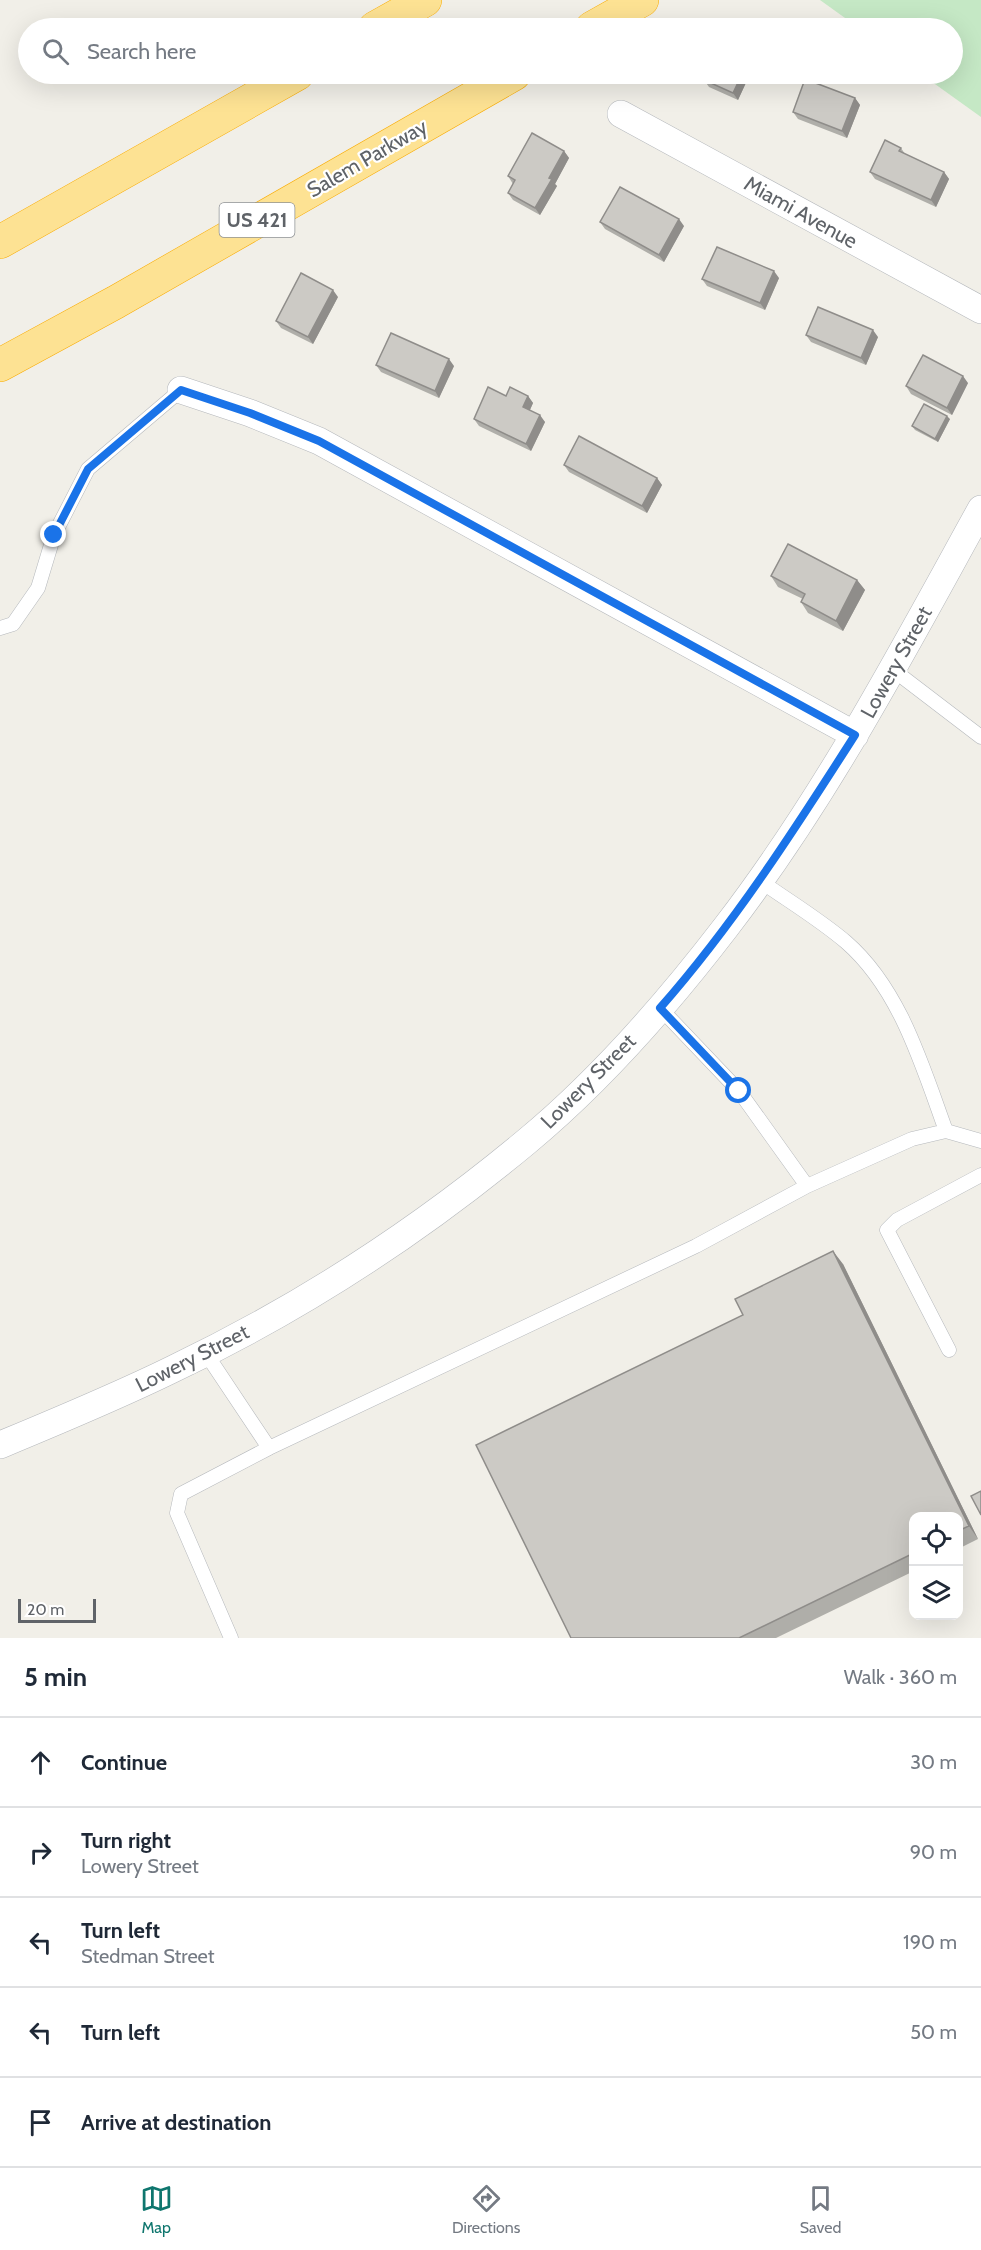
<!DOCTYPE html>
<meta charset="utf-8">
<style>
:root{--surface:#fff;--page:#f2f2f3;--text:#1f2937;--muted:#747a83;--line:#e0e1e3;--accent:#0f766e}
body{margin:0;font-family:Cabin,sans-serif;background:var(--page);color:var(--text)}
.controls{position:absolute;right:18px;bottom:18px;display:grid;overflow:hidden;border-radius:12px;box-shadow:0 6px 24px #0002}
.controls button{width:54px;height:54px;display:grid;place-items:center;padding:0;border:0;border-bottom:2px solid var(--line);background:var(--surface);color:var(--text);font:30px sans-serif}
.scale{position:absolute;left:18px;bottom:15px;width:78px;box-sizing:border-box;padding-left:6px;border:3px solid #5f6368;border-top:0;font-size:16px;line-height:21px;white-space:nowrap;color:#5f6368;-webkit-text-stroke:4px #fff;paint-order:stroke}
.stop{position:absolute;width:18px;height:18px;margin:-14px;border:4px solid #1a73e8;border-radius:50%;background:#fff}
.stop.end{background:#1a73e8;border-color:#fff;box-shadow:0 2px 6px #0008}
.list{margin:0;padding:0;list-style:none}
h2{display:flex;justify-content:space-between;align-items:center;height:78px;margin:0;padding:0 24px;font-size:26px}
h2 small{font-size:20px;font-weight:400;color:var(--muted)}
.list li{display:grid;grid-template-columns:39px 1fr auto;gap:18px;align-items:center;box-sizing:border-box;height:90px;padding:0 24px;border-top:2px solid var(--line)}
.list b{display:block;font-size:22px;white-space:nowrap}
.list p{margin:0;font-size:20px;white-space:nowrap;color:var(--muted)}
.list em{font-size:20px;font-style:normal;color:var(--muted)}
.icon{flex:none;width:33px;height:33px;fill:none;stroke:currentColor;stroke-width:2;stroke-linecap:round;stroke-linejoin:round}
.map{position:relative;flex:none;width:981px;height:1638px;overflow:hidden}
.search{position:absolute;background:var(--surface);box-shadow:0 6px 24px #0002;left:18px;right:18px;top:18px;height:66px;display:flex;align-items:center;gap:15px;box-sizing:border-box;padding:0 21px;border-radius:33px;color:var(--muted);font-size:22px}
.sheet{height:528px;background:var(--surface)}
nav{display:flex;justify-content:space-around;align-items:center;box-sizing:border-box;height:84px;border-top:2px solid var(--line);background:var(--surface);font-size:16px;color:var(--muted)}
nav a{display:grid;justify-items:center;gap:3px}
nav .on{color:var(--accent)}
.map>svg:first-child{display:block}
</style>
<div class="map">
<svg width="981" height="1638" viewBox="0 0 981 1638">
<rect width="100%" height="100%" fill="#f1efe8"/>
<path fill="#c5e8c5" d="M820,0h161v117l-60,-43h31v-46h-93z"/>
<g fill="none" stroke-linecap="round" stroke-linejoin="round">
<g stroke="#b5b8bc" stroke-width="15">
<path id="lane" d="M0,628l13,-4 25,-36 16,-53 34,-66 93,-79
M892,669l89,68
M759,880c28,20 60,39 87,62 54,47 76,123 100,189
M807,1186l105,-47 34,-8 35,10
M949,1350l-62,-120 10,-10 84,-45
M205,1352l64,96 427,-202 111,-60 -68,-95 -79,-83
M231,1638l-54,-125 4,-19 88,-46"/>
</g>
<g stroke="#b5b8bc" stroke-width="28">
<path id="street" d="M621,114l360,196
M181,390l69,23 69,28 536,294
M0,1445c58,-24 116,-48 173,-76 126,-60 246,-138 353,-227 75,-62 141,-138 200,-215 100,-130 176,-275 255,-418"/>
</g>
<g stroke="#f9ab00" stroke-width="34">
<path id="highway" d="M375,28l50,-28
M592,28l50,-28
M0,242l297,-168
M0,365l116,-63 398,-228"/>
</g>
<use href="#lane" stroke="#fff" stroke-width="14"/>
<use href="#street" stroke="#fff" stroke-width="27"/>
<use href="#highway" stroke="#fde293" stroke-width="33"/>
</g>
<path fill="#afaea9" d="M708,74h42l-12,26 -29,-13 -5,-7z
M855,98l5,7 -13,33 -49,-19 -5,-7z
M901,148l4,6 39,18 5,7 -13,28 -61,-28 -5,-7z
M564,151l5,7 -14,26 2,2 -17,29 -27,-15 -5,-7 5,-9 -5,-8z
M600,222l84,4 -20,36 -59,-33z
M779,278l-14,32 -58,-24 -5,-7z
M338,297l-25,47 -32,-16 -5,-7z
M806,335l72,2 -12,28 -55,-23z
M376,365l78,1 -15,32 -58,-26z
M968,383l-16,32 -41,-21 -5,-8z
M506,396h22l5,7 -3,7 15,12 -14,29 -52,-25 -5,-7z
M950,419l-12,23 -23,-12 -3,-4z
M564,465l93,13 5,7 -15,28 -78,-41z
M771,576l86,4 8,10 -22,41 -35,-18 -7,-11 2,-3 -25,-12z
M843,1264l135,275 -20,10v-33h-44v55l-138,67h-205z"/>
<path fill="#8f8d8a" d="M742,74h8l-12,26 -5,-7z
M855,98l5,7 -13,33 -5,-7z
M564,151l5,7 -14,26 2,2 -17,29 -5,-7 14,-30z
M944,172l5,7 -13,28 -5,-7z
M679,219l5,7 -20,36 -5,-7z
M774,271l5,7 -14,32 -5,-7z
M333,290l5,7 -25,47 -5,-7z
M873,330l5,7 -12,28 -5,-7z
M449,359l5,7 -15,32 -4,-7z
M963,376l5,7 -16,32 -5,-7z
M528,396l5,7 -5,11 -5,-7z
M540,415l5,7 -14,29 -5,-7z
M947,416l3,3 -12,23 -3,-3z
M657,478l5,7 -15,28 -5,-7z
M857,580l8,10 -22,41 -7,-10z
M833,1251l10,13 135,275 -9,-13z"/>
<path fill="#cccac5" stroke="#8f8d8a" stroke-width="1.5" d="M708,74h34l-9,19 -29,-13z
M805,79l50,19 -13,33 -49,-19z
M532,133l32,18 -15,27 3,1 -17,29 -27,-15 7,-13 -7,-4z
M885,140l16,8 -2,3 45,21 -13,28 -61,-28z
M620,187l59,32 -20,36 -59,-33z
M717,247l57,24 -14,32 -58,-24z
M301,273l32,17 -25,47 -32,-16z
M818,307l55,23 -12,28 -55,-23z
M391,333l58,26 -14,32 -59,-26z
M923,355l40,21 -16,32 -41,-22z
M488,387l18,9 4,-9 18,9 -5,11 17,8 -14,29 -52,-25z
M924,404l23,12 -12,23 -23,-13z
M579,436l78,42 -15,28 -78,-41z
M788,544l69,36 -21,41 -35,-19 4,-8 -34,-18z
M833,1251l136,275 -11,5v-15h-44v37l-175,85h-168l-95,-193 267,-130 -8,-16z
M981,1491v24l-10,-19z"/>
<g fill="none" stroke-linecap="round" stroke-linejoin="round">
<path stroke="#1a73e8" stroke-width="8" d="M54,535l34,-66 93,-79 69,23 69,28 536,294c-60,94 -121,189 -195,273l79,83"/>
</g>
<g text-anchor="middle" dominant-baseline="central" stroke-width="4.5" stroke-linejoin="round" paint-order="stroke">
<rect fill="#fff" stroke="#8f9295" stroke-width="1.5" x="219.5" y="203" width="75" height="34" rx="4.5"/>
<g font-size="20" font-weight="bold" fill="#5f6368">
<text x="257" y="220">US 421</text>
</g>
<g font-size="21" fill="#5f6368" stroke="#fff">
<text transform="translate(367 158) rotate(-30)">Salem Parkway</text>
<text transform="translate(801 212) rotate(29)">Miami Avenue</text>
<text transform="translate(896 662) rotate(-61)">Lowery Street</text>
<text transform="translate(588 1081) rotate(-45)">Lowery Street</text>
<text transform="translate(192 1358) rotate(-27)">Lowery Street</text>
</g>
</g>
</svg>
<div class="controls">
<button><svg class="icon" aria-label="locate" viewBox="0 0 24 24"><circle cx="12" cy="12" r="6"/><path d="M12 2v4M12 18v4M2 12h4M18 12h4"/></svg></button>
<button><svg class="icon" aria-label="layers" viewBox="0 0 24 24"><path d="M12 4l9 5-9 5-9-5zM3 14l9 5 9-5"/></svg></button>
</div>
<div class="scale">20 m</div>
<div class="stop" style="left:739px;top:1091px"></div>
<div class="stop end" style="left:54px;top:535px"></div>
<div class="search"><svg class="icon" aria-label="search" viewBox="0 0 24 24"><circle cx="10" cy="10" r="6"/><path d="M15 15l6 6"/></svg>Search here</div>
</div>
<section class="sheet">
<h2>5 min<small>Walk · 360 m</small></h2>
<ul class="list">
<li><svg class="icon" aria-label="ahead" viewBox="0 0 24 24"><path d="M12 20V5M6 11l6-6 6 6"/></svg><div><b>Continue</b></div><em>30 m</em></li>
<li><svg class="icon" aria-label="right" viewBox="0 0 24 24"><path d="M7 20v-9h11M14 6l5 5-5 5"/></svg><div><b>Turn right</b><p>Lowery Street</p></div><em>90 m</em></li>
<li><svg class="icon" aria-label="left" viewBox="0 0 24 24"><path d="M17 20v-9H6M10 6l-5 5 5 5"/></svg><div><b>Turn left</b><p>Stedman Street</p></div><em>190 m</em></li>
<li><svg class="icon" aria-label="left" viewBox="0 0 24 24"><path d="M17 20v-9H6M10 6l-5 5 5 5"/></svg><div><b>Turn left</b></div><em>50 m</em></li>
<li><svg class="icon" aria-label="arrive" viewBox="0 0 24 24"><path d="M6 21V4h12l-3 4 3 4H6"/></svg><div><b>Arrive at destination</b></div></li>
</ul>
</section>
<nav>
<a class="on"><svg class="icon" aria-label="map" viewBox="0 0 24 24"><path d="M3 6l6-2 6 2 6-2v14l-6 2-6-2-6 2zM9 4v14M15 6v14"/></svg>Map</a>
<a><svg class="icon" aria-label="directions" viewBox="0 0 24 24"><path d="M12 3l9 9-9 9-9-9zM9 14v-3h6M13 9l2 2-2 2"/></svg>Directions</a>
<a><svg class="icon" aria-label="saved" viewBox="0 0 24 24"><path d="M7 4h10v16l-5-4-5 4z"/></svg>Saved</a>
</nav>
